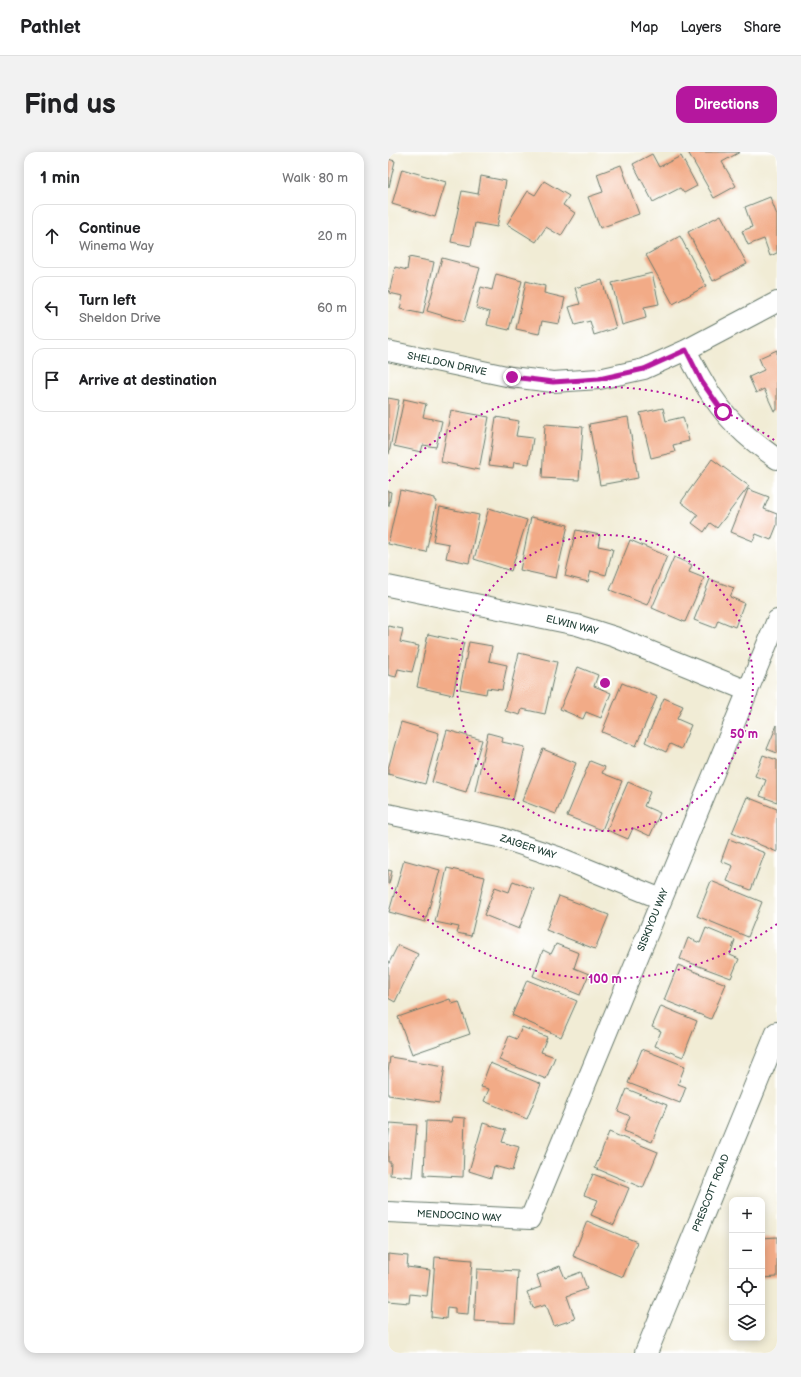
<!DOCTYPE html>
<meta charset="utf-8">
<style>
:root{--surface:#fff;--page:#f2f2f2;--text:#202124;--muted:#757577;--line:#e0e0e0;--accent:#b5179e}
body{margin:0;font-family:"Balsamiq Sans",sans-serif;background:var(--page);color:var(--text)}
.controls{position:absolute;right:12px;bottom:12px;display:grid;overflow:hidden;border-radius:8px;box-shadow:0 2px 10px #0003}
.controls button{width:36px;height:36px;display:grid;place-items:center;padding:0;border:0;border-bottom:1px solid var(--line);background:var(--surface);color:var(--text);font:20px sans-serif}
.stop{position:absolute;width:12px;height:12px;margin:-9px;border:3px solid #b5179e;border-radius:50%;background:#fff}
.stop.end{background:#b5179e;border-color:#fff;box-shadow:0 1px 4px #0008}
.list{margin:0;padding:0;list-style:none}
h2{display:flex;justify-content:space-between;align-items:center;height:52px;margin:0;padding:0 16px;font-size:17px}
h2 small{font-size:13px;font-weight:400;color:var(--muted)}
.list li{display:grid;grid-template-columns:26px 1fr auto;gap:12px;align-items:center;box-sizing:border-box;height:64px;margin:0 8px 8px;padding:0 8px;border:1px solid var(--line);border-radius:12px}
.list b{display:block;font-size:15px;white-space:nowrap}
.list p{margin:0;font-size:13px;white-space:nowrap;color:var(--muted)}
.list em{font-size:13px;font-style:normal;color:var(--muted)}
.icon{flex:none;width:22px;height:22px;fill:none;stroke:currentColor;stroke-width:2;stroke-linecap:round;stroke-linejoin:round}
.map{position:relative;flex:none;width:389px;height:1201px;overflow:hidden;border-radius:12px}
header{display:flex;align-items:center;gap:24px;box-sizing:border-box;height:56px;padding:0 20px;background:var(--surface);border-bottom:1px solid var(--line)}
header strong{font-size:19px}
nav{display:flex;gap:22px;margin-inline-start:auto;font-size:14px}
.intro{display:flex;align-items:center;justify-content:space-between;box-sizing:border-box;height:96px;padding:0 24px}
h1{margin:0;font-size:28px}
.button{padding:10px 18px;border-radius:12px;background:var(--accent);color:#fff;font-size:14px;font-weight:700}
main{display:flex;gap:24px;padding:0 24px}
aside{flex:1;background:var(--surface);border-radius:12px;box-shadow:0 2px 10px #0003}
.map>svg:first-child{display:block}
</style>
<header>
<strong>Pathlet</strong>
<nav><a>Map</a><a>Layers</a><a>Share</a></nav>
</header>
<div class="intro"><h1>Find us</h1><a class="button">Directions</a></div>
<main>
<aside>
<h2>1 min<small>Walk · 80 m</small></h2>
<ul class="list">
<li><svg class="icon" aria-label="ahead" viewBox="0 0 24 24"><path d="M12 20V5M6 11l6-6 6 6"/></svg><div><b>Continue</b><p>Winema Way</p></div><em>20 m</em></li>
<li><svg class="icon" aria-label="left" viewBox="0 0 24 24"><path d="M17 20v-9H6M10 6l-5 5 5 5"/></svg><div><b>Turn left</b><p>Sheldon Drive</p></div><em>60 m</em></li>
<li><svg class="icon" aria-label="arrive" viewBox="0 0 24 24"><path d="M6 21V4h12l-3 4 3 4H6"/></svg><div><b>Arrive at destination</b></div></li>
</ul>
</aside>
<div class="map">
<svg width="389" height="1201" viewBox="0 0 389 1201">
<rect width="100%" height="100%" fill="#fff"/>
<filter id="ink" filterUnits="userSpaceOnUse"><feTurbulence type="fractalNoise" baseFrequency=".025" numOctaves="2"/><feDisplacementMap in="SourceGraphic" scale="8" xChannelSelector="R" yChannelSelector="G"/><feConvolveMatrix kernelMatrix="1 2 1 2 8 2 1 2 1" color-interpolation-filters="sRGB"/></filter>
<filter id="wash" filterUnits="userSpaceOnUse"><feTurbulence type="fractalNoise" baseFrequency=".012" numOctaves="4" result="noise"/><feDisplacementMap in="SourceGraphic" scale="16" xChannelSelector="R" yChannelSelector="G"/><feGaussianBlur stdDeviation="0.9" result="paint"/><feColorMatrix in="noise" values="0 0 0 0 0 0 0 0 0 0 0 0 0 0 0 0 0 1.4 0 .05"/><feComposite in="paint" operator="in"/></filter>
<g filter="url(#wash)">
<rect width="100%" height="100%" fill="#f1ecd5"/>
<g id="blocks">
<path fill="#f2ab87" d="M300,0h52l-18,10 14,24 -22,12z
M264,2l7,13 22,-11 16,30 -13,7 -4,-5 -27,14 -20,-38z
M0,7l7,2 -6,26h-1z
M233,13l18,49 -39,14 -12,-31 15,-5 -6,-18z
M14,17l44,13 -11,35 -43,-13z
M93,24l25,5 -9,46 -22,-4 -4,23 -20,-4 11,-51 16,3z
M156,29l25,15 -6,9 12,8 -14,23 -15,-9 -10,15 -29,-18 21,-33 7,4z
M382,45l7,18v38l-7,3 -6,-17 -16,6 -6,-14 10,-4 -7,-20z
M333,63l26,49 -34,17 -25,-49z
M292,84l26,50 -33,18 -27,-49z
M21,105l25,5 -11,52 -23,-5 3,-13 -14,-3 6,-26 12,3z
M54,106l38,10 -16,54 -37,-11z
M264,121l7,31 -15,3 2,11 -24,7 -10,-42z
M108,122l26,7 -13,49 -22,-5 3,-13 -14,-4 5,-21 11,3z
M214,128l14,48 -22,7 -4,-14 -15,4 -6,-18 11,-3 -5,-16z
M138,129l19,5 -1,7 21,5 -6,26 -17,-3 -3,13 -23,-5z
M389,198v60l-3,1 -10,-22 -8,4 -7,-16 15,-7 -5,-12z
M0,246l11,2 -10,54h-1z
M16,247l22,5 -3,13 19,4 -6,26 -13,-2 -2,7 -27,-6z
M275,256l3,13 17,-4 6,24 -16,4 2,7 -24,6 -11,-45z
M63,258l38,7 -10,53 -38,-8z
M108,265l23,4 -3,15 17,2 -4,26 -15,-2 -1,6 -24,-3z
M240,265l10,61 -38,7 -11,-61z
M157,272l38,3 -4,53 -37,-2z
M324,307l37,27 -32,42 -7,-5 -6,9 -12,-9 6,-8 -17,-13z
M360,337l21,8 -5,12 13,5v11l-6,15 -15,-6 -3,7 -22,-9z
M12,338l35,8v2l2,1 -11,51 -38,-8z
M0,339l3,1 -2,14h-1z
M52,355l39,8 -10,48 -23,-5 3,-14 -16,-3z
M101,356l38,12 -16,51 -37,-12z
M143,365l37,8 -12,53 -36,-8z
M188,378l24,5 -2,11 15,3 -7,26 -15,-4 -3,11 -23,-6z
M242,388l37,16 -20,49 -37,-15z
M286,405l18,8 -3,7 15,6 -19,44 -33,-14z
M322,427l24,9 -4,9 14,6 -9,24 -17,-7 -3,8 -21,-8z
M0,474l15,3 -3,13 19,4 -7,26 -14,-3 -2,8 -8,-2z
M40,482l36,8 -11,53 -36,-8z
M81,490l23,4 -3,15 18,4 -5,25 -15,-2 -1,6 -26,-5z
M131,501l38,9 -12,52 -23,-5 -2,6 -15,-4z
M190,515l20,8 -4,11 17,7 -10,25 -15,-6 -3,7 -23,-10z
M234,531l35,14 -21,49 -34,-14z
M276,546l19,8 -6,13 14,6 -10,24 -11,-5 -4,8 -21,-10z
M13,570l38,11 -14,51 -37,-10v-5z
M389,573v28l-10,-4z
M59,578l35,10 -16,52 -34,-10z
M100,581l15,4 -1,5 23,5 -12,53 -38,-9z
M155,597l33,14 -20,51 -34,-13z
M375,603l14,5v42l-17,-6 6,-16 -11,-4z
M202,609l15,6 -3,6 20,8 -20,49 -35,-14z
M240,630l22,10 -6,14 16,7 -10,23 -17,-8 -5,11 -21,-9z
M359,645l30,12v43l-45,-19z
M341,687l36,14 -14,37 -24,-9 6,-15 -12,-5z
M16,708l36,10 -15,52 -36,-10z
M59,716l38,9 -14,59 -14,-3 2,-6 -24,-5z
M0,718l4,1 -3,13h-1z
M125,729l21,8 -15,40 -35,-14 11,-28 14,5z
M323,729l51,21 -14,35 -51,-21z
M171,744l50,19 -14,34 -49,-19z
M318,776l29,12 -5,15 9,4 -8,19 -51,-19 8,-21 12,5z
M168,792l23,9 -5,15 15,6 -9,21 -47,-19 10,-26 8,4z
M10,793l20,9 -23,48 -7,-4v-33z
M290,813l48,19 -15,35 -47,-19z
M139,828l50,21 -16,36 -49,-22z
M62,847l2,5 7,-2 11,32 -58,20 -14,-37z
M273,854l36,15 -14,36 -28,-11 6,-15 -9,-4z
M134,875l25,10 -6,15 14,5 -9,22 -47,-19 10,-24 8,3z
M254,897l43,17 -7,18 8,3 -6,16 -52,-20z
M2,905l55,9 -6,37 -51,-8v-23z
M102,911l51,21 -14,35 -43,-18 5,-12 -8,-2z
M239,937l40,16 -15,37 -28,-11 6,-15 -12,-5z
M64,965l13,1 -2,59 -39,-2 2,-54 25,1z
M2,971l27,2 -5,52 -22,-2 1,-13h-3v-21z
M95,971l23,7 -4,12 17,5 -7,24 -18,-5 -3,12 -22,-7z
M221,980l49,20 -15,36 -48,-20z
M205,1022l36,14 -15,37 -23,-10 7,-15 -14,-5z
M199,1069l50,21 -14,35 -50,-21z
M389,1085v40l-15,1v-40z
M0,1102l20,2 -1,11 23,3 -3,26 -17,-2 -1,9 -21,-2z
M47,1105l37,3 -4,54 -13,-1v-5l-8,-1 -1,12 -15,-2z
M172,1114l5,12 16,-6 6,17 -20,7 8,23 -21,7 -8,-22 -13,4 -6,-16 14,-5 -4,-12z
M89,1117l41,2 -3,52 -41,-2z"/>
</g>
</g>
<g filter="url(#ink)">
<use href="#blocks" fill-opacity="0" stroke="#687a6c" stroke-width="1"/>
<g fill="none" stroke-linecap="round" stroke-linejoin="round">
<g stroke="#687a6c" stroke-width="22">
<path id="minor" d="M298,198c16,32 32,60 59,84 10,9 21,17 32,25
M0,199l123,26 42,5 46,-3 45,-10 42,-19 91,-48
M0,434l189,39 38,12 133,54
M0,662l110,23 60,20 96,39 8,1
M0,1060l142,7 247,-599"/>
</g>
<g stroke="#687a6c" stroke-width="24">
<path id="major" d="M258,1201l131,-320"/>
</g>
<use href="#minor" stroke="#fff" stroke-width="20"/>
<use href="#major" stroke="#fff" stroke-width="22"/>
</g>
</g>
<g fill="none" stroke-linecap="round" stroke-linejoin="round" filter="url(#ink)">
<path stroke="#b5179e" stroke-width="5" d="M124,225l41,5 46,-3 45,-10 42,-19 16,32 21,30"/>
</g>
<g fill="none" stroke="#b5179e" stroke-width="2" stroke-dasharray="2 4">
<circle cx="217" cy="531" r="148"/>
<path d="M389 772A296 296 0 0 1 1 733M1 329A296 296 0 0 1 389 290"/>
</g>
<g text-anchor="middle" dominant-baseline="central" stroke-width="3" stroke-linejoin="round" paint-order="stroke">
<g font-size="10" fill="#1f3d34" stroke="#fff">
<text transform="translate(59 212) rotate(12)">SHELDON DRIVE</text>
<text transform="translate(184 473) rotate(14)">ELWIN WAY</text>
<text transform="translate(140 695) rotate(18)">ZAIGER WAY</text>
<text transform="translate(265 768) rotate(-68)">SISKIYOU WAY</text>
<text transform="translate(323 1041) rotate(-68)">PRESCOTT ROAD</text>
<text transform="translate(71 1064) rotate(3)">MENDOCINO WAY</text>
</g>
</g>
<circle cx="217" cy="531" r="6" fill="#b5179e" stroke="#fff" stroke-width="2"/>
<g font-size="12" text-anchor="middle" font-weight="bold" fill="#b5179e" stroke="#fff" stroke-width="3" stroke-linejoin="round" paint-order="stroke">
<text x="356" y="586">50 m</text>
<text x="217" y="831">100 m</text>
</g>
</svg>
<div class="controls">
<button>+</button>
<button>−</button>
<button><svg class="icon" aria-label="locate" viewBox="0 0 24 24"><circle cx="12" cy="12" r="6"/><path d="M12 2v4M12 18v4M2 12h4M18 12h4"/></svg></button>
<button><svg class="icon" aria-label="layers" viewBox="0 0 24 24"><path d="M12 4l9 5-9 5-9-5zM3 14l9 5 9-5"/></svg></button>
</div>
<div class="stop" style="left:335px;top:260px"></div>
<div class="stop end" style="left:124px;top:225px"></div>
</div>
</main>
